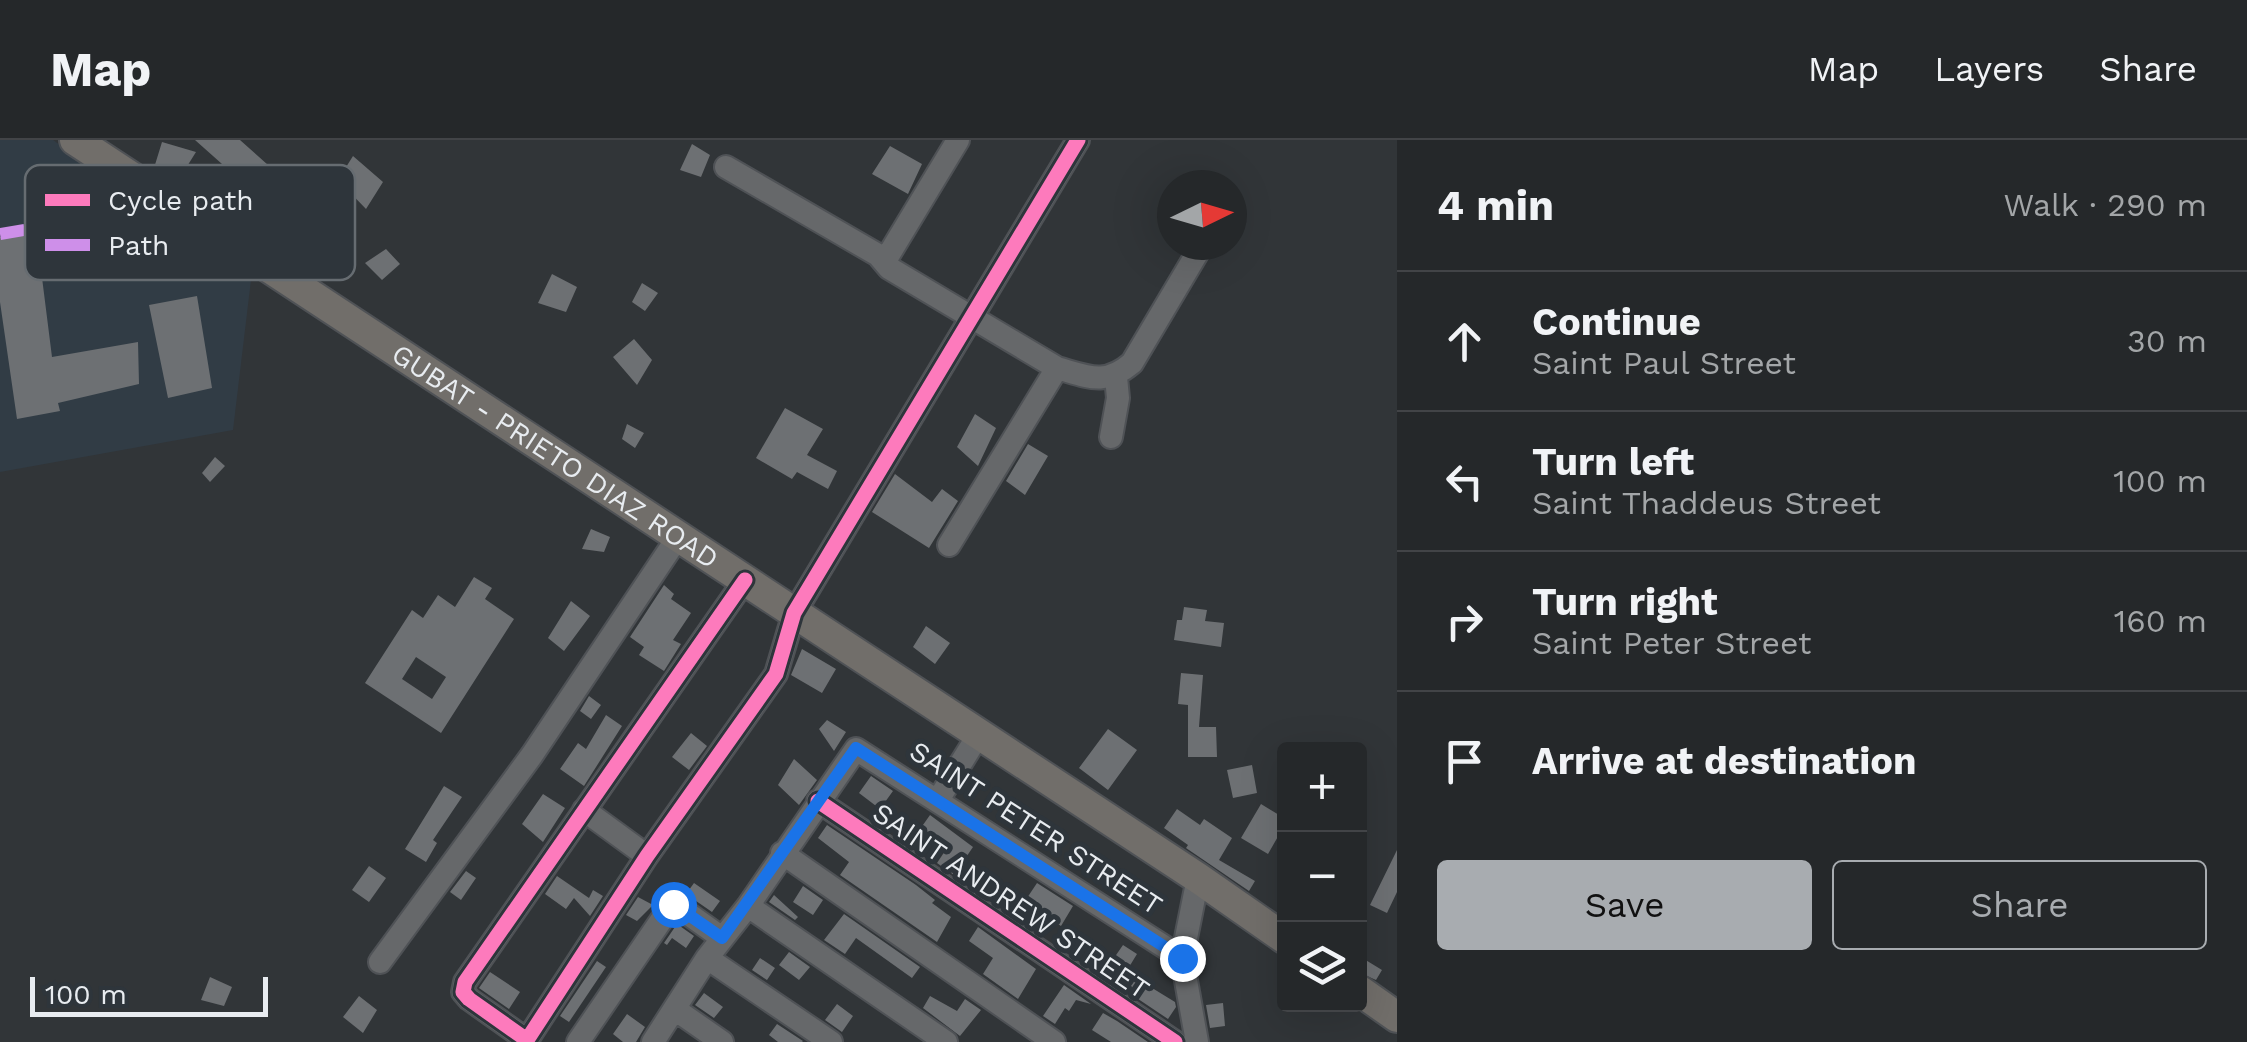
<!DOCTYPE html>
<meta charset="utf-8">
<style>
:root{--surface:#25282a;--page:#2d3032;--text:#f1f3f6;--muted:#a3a6a8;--line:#424447;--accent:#a8acb0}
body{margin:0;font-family:"Work Sans",sans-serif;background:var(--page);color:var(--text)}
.controls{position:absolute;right:30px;bottom:30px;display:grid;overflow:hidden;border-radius:10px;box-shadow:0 10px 40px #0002}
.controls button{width:90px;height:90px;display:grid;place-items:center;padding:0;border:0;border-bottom:2px solid var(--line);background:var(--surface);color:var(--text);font:50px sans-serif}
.compass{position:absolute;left:1157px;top:30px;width:90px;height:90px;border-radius:50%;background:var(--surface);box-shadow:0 10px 40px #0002;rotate:85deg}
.scale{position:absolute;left:30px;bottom:25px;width:238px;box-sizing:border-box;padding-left:10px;border:5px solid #e8ecf0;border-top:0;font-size:28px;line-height:35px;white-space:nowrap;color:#e8ecf0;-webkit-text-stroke:8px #2e353b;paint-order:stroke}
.stop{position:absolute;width:30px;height:30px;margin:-22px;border:8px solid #1a73e8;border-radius:50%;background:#fff}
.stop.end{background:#1a73e8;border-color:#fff;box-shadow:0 2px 10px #0008}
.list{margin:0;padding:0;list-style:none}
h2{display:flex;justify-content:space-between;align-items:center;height:130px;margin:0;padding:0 40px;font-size:42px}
h2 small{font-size:32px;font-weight:400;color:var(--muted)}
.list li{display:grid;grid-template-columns:65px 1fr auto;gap:30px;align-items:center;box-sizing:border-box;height:140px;padding:0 40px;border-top:2px solid var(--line)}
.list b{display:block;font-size:38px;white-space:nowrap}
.list p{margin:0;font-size:32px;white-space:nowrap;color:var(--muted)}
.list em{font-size:32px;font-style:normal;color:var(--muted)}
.actions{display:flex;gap:20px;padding:30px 40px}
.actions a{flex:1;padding:22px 0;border:2px solid var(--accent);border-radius:10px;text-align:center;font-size:35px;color:var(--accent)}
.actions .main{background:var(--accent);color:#111}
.icon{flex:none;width:55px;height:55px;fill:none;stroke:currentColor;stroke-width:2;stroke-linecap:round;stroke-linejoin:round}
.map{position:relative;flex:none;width:1397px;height:902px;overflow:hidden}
header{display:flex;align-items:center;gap:60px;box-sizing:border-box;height:140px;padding:0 50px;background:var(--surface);border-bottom:2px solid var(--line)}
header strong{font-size:48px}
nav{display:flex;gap:55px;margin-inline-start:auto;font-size:35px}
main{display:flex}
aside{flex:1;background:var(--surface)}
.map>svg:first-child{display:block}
</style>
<header>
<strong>Map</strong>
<nav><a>Map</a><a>Layers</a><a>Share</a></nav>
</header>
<main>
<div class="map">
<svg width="1397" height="902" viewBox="0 0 1397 902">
<rect width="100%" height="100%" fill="#313538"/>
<path fill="#313c45" d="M0,0h53l198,140 -18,150 -233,42z"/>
<path fill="#6d7073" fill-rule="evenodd" d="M195,0h45l28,25 -19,23z
M162,2l34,10 -20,32 -22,-16z
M692,4l18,11 -9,22 -21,-7z
M890,6l32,18 -14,30 -36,-20z
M353,16l30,26 -17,27 -28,-29z
M64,24l76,50 -15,27 -82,-52z
M36,90l16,127 86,-15 1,42 -81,19 2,8 -43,8 -17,-117v-65z
M386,109l14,15 -18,16 -17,-17z
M552,134l25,13 -11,25 -28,-9z
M642,143l16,10 -13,18 -13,-9z
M197,156l15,92 -44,10 -19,-93z
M634,199l18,21 -15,25 -24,-28z
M785,268l38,21 -16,26 30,16 -9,18 -31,-17 -5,7 -36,-21z
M975,274l21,14 -18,38 -21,-19z
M627,284l17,9 -9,15 -13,-9z
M1028,304l20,12 -23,39 -19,-14z
M215,317l10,9 -15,16 -8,-9z
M895,334l37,28 10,-13 16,12 -29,47 -57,-36z
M591,389l19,8 -6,15 -22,-3z
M474,437l18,11 -7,11 29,20 -73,114 -76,-50 47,-73 11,8 15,-23 17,12zM416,517l30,20 -14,22 -30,-20z
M664,445l10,9 -3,5 20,14 -18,27 8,4 -17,27 -25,-16 5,-8 -14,-10z
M571,461l19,15 -26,35 -16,-13z
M1184,467l23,3 -2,11 19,2 -3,24 -47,-7 3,-20h5z
M926,486l24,17 -15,21 -22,-17z
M802,509l34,20 -14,24 -31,-18z
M1181,533l22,2 -4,52h17l1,30h-29v-52l-10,-1z
M589,556l12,9 -10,14 -11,-8z
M606,575l16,11 -38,60 -24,-17 18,-26 8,6z
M827,580l19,12 -12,19 -15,-22z
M1108,589l29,21 -29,40 -29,-22z
M691,593l16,13 -18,24 -17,-13z
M794,619l23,21 -18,25 -21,-20z
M1252,625l5,28 -24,5 -6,-28z
M871,636l22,15 -13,18 -21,-16z
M444,646l18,11 -29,43 4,3 -11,19 -21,-13z
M543,654l22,14 -22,34 -21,-18z
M1261,664l23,14v8l-16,28 -27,-16z
M1177,669l23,16 4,-6 28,19 -13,22 36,21 -6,10 -63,-43 2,-3 -24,-17z
M930,675l43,32 -19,28 -17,-12 8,-12 -27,-19z
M827,685l89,60 19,15 -3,3 19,14 -14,25 -97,-67 9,-13 -31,-24z
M1397,710v42l-10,21 -17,-8z
M369,726l17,12 -17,24 -17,-12z
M466,731l10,7 -15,22 -11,-8z
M557,736l32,22 4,-8 10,6 -13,20 -16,-18 -8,11 -21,-15z
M694,743l26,18 -8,11 -26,-18z
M1037,743l36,23 -12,20 -18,-12 -10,14 -18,-12z
M803,746l20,14 -10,15 -20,-13z
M774,755l24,22 -3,3 -26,-18z
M638,757l15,8 -16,16 -11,-6z
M844,774l76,53 -8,11 -56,-40 -11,16 -21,-14z
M677,784l17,12 -8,12 -14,-10 -5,7 -3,-2z
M978,787l58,42 -18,30 -35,-25 10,-16 -24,-17z
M1123,805l14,9 -11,18 49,30 1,5 -8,12 -85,-57 5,-11 26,7z
M789,812l21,15 -11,13 -20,-15z
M760,818l15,10 -8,12 -15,-10z
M1364,819l18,11 -6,10 -16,-7z
M597,821l9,6 -37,55 -9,-6z
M490,832l30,20 -11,17 -30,-21z
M210,837l22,10 -8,19 -23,-6z
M1064,845l27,19 -15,-4 -7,11 -4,-3 -10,16 -12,-8z
M704,853l19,14 -9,11 -19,-13z
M359,856l18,14 -14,23 -20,-16z
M930,856l27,15 8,-12 16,11 -21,26 -37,-28z
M1223,863l2,23 -15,2 -4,-23z
M837,864l16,12 -11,16 -17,-12z
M1103,873l14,8 31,21h-37l-19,-12z
M627,874l18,13 -9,15h-13l-10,-8z
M777,884l26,17 -1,1h-24l-9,-7z"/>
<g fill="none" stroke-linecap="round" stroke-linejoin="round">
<g stroke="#4f5256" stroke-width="26">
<path id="minor" d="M726,27l152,88 11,13 168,100 -108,177
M885,121l73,-121
M1057,228c32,9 48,18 75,-5l70,-118
M1111,297l7,-39 -2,-21
M745,440l-280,402 -2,10 6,7 58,41 120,-184 129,-182 18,-61 284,-473
M938,660l41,-66
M818,661l357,241
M584,670l63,46
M782,713l272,189
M748,766l198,136
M707,818l124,84
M380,822l152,-207 146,-218
M676,870l46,32
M578,902l95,-139 49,35
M653,902l54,-84 41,-52 108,-157 326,209
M1197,902l-15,-84 16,-80"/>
</g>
<g stroke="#4f5256" stroke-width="34">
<g id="major">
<path id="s1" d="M75,0l1123,738 86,60"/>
<path d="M1360,851l37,26"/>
</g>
</g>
<use href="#minor" stroke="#66686a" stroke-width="22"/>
<use href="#major" stroke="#716e6a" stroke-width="30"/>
<path stroke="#ce8fe9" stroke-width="12" stroke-dasharray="25 12" stroke-linecap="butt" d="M0,94l36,-6 18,-27"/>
<g stroke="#2e353b" stroke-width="21">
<path id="cycleway" d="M745,440l-280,402 -2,10 6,7 58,41 120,-184 129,-182 18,-61 284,-473
M818,661l357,241"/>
</g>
<use href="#cycleway" stroke="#fd7abc" stroke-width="15"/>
</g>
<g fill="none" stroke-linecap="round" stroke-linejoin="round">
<path stroke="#1a73e8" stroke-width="12" d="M673,764l49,34 134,-190 326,210"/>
</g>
<g text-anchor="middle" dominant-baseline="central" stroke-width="10" stroke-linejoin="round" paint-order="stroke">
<g font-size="28" fill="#e8ecf0" stroke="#2e353b">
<text stroke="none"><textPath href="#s1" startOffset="575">GUBAT - PRIETO DIAZ ROAD</textPath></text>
<text transform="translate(1036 688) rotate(33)">SAINT PETER STREET</text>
<text transform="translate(1011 761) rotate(34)">SAINT ANDREW STREET</text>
</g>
</g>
<rect x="25" y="25" width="330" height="115" rx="15" fill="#2e353b" stroke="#666c71" stroke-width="2.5"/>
<rect x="45" y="54" width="45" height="12" fill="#fd7abc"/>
<rect x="45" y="99" width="45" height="12" fill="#ce8fe9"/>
<g font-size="28" fill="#e8ecf0">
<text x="108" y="70">Cycle path</text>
<text x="108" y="115">Path</text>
</g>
</svg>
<div class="controls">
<button>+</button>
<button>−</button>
<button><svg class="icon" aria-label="layers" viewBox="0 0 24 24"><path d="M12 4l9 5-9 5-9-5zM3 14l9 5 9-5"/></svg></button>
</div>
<svg class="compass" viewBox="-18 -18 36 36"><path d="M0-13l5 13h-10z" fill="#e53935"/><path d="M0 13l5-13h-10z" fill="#a3a6a8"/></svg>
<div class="scale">100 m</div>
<div class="stop" style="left:673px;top:764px"></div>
<div class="stop end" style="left:1182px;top:818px"></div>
</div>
<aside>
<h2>4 min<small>Walk · 290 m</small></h2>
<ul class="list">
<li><svg class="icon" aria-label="ahead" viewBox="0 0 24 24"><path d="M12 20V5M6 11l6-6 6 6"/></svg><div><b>Continue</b><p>Saint Paul Street</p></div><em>30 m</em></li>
<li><svg class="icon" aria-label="left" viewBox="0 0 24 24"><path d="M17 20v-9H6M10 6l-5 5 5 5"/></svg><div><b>Turn left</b><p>Saint Thaddeus Street</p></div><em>100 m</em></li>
<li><svg class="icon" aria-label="right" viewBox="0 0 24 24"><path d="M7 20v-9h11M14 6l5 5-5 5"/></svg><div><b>Turn right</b><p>Saint Peter Street</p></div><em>160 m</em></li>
<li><svg class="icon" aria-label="arrive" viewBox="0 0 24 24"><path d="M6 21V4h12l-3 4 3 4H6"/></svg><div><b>Arrive at destination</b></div></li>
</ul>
<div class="actions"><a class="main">Save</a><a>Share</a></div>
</aside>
</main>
